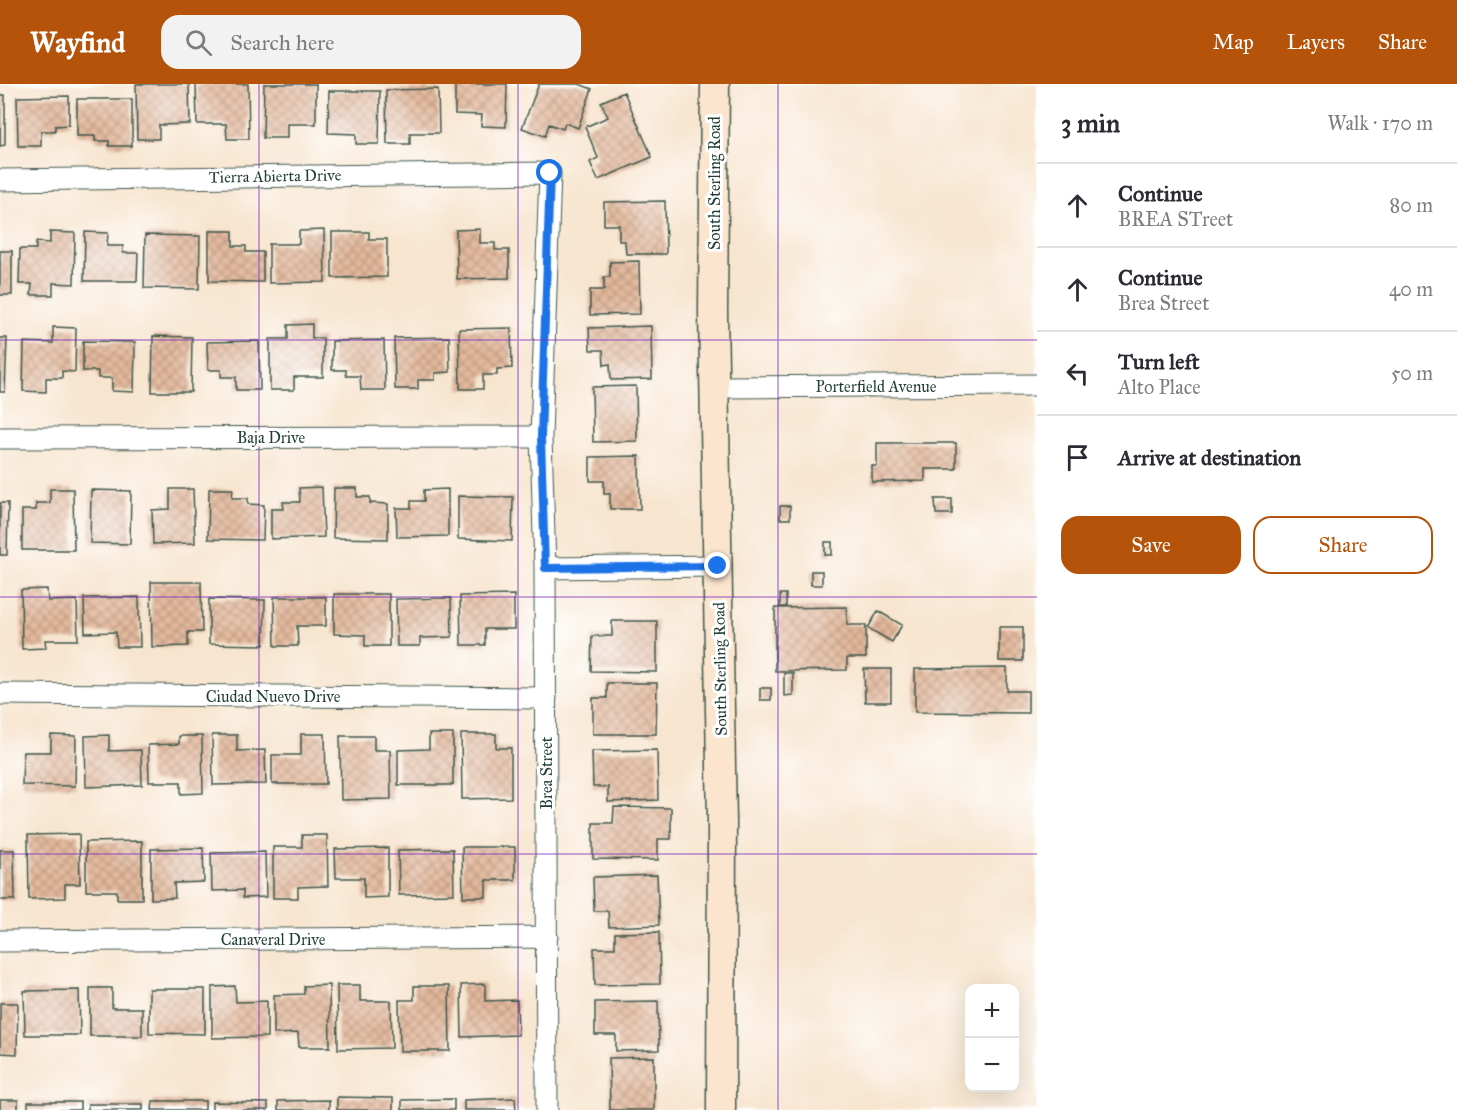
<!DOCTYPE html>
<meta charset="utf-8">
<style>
:root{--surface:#fff;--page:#f2f2f3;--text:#2b2b33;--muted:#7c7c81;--line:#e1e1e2;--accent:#b45309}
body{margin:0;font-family:"IM FELL Great Primer",serif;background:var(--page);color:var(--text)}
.controls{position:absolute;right:18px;bottom:18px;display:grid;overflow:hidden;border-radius:12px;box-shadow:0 6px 24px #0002}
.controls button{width:54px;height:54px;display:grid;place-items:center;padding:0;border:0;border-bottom:2px solid var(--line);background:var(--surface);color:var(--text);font:30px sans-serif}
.stop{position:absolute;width:18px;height:18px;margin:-14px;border:4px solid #1a73e8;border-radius:50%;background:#fff}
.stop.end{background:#1a73e8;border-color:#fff;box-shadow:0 2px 6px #0008}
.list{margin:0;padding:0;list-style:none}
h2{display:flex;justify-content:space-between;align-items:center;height:78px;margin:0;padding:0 24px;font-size:26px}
h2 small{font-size:20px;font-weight:400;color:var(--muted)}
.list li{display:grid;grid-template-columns:39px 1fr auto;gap:18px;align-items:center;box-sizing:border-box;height:84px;padding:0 24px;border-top:2px solid var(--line)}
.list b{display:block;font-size:22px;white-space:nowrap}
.list p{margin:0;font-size:20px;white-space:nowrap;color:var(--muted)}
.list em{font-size:20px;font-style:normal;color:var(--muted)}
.actions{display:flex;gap:12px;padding:18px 24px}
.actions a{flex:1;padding:14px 0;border:2px solid var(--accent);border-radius:18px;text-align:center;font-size:21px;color:var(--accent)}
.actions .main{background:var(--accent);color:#fff}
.icon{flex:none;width:33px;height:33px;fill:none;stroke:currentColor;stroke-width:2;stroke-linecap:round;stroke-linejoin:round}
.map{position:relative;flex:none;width:1037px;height:1026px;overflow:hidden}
header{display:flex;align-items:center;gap:36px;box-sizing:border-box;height:84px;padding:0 30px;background:var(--accent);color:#fff}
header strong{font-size:28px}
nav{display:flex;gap:33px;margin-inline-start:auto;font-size:21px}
.search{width:420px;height:54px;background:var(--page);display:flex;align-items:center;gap:15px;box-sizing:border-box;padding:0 21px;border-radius:18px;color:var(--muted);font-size:22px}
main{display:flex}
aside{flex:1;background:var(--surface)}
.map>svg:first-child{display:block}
</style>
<header>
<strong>Wayfind</strong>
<div class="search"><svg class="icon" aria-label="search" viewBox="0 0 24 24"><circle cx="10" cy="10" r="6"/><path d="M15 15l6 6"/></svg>Search here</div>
<nav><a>Map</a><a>Layers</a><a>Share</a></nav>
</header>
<main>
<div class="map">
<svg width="1037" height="1026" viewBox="0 0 1037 1026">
<defs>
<pattern id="building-cross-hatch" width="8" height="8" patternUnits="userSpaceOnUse" patternTransform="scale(1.5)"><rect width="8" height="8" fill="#e4b99d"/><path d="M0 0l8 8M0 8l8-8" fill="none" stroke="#b89881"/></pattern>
</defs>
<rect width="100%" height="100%" fill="#fff"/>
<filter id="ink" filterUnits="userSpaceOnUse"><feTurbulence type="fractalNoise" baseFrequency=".0167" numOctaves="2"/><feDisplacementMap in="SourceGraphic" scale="12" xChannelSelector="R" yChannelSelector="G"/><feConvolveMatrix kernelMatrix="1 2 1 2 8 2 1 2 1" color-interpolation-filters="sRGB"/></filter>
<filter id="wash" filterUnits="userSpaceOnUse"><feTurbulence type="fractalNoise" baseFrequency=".008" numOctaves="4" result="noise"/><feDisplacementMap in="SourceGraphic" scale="24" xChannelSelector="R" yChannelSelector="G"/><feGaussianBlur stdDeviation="1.35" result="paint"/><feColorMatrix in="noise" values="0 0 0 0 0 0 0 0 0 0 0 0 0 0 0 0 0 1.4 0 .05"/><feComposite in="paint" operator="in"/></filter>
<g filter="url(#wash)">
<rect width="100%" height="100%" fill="#f7e5cf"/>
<g id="blocks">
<path fill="url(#building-cross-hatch)" d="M136,0h53l1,40 -31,1v14h-22z
M196,0h52l1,55h-22l-1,-15h-29z
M264,0h52v40h-29v14h-24z
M455,0h52l-1,43 -25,-1 1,-11 -27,-1z
M539,0h40l13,5 -14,39 -13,-5 -2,6 -14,-5 -4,12 -23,-8z
M438,5l1,44h-29v11h-23l-1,-54z
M329,7h51l-1,53h-23v-10l-28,-1z
M624,8l28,65 -54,23 -8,-18 8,-4 -13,-31 23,-10 -7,-15z
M0,11h5v50l-5,1z
M69,12v29l-14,1v5h-14v15h-23l-1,-49z
M77,15h55v47h-23v-5h-14v-5h-18z
M665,117l1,53h-40l-1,-13h-6v-16h-15v-23z
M480,145v14h15v7h14v28l-52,1 -1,-49z
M324,146l1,52 -56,1v-39h30v-13z
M209,147h24v15h13v6h17v30l-54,-1z
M50,148l25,1 -1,51 -21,-1v12h-22l1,-11h-13l1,-35h16v-7l14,1z
M85,148l23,1 -1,13h16v7h15l-1,28h-53z
M332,148h37v7h18v38l-55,1z
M145,151l55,1 -1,53 -55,-1z
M0,167h12v44h-12z
M639,177l1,53 -50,1v-25h14v-13h6v-15z
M312,240v14h11v39h-29v13h-24v-51h18v-14z
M651,242l1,53 -41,1 -1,-16 -6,1 -1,-15h-13l-1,-22z
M53,243l23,1 -1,44 -13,-1v7h-16v14l-23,-1 1,-49 29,1z
M511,244l1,40 -15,1v6h-14v14h-23l-1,-60z
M153,252l39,1 -1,55h-39z
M449,253l1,35 -15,1v7h-17v9h-23l-1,-51z
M0,254h7l-2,54h-5z
M384,256l1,50h-24l-1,-14h-14v-6h-14v-29z
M83,257l52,1 -1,50 -22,-1v-13h-14v-7h-15z
M259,257l1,49h-24v-13h-15v-7h-13l-1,-28z
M636,302l1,55 -44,1 -1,-55z
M877,359h79v26h-31v12l-53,1v-16h5z
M639,372l1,53h-30v-15h-6v-13h-14v-24z
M322,403l2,50 -53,2v-30h13l-1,-7h17l-1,-14z
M334,404h23v9h13v6l18,1v35l-55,-1z
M50,405h23l1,61h-52v-40h14v-7h14z
M170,405h23l2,54 -42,1 -1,-34 18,-1z
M209,405h24l-1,9h16v6l16,1 -1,35 -55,-1z
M448,405v47l-51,1 -1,-29h15v-7h13v-11z
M91,406l40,1 -1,53 -40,-1z
M458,412l55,1 -1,44 -54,-2z
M935,415h17v15h-16z
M0,419h8l-1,52h-7z
M780,422h10v13h-10z
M825,458h7v13h-7z
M811,487h11v14h-11z
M151,498h50l1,50h-14v14l-36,1z
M47,505l1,12 29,-1 1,40h-33l1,8 -24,1 -1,-59z
M334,510h55v52h-24v-11l-31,-1z
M780,510h6v13h-6z
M514,511v34h-29v16h-24l-1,-49z
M139,513l1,50h-23l-1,-15 -31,1 -1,-35z
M274,513h52v29h-29l1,20h-23z
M451,514l1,39 -32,1v8h-23l-1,-47z
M209,515l56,1 -1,45 -55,-1z
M847,523v18h19v33h-19v12l-72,1v-63z
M878,527l24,14 -10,17 -24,-14z
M612,537h45v51l-66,-1 1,-35h20z
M999,543h24v34h-24z
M1007,584v23h21v22l-113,-1v-43z
M864,585h27v33h-26z
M784,589h9v22l-9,1z
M607,599h50l-1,51h-63v-36h14z
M760,604h11v12h-11z
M301,650h24l1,50h-54v-29h29z
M429,650h24v51h-55v-35l31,-1z
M461,650h35v14h15v50l-49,1z
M51,651l25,1 -1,50 -53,-1 1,-33h28z
M109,651v16l32,-1 1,35 -56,2 -1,-51z
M212,651h25v16l28,-1 1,34 -53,1z
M179,652h23l1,57 -22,1v-12h-32l-1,-37 31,-1z
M340,652h34v14h16l1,49 -50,1z
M657,666l1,50 -50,2v-15h-15l-1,-36z
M614,723l57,1v31h-13v21l-65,-1v-36h20z
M79,750l1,50h-15v14l-36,1 -1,-64z
M302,751h25l1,51 -30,1v11h-25v-51h29z
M142,757v58h-25v-8h-31v-49z
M462,763h53v33h-29v17h-23z
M203,764l1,34 -30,1 1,15 -24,1v-50z
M388,764v49l-24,1v-20h-28l-1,-29z
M453,765l1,45 -55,1 -1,-45z
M0,766h14l1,50h-15z
M265,768l1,45 -23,1v-8l-31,1 -1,-38z
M657,791l2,50 -50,2 -1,-16h-14l-1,-34z
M659,848l1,52 -65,1 -1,-37h21v-15z
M485,900v17l32,-1 1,35 -56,2 -1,-52z
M329,901l1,62h-31l-1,-14 -24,1v-39l30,-1v-8z
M337,901h23v16h31l1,47 -54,1z
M235,902l1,16 31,-1v36l-55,1v-51z
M414,902h35l1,65h-50l-1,-51h15z
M90,904h22v20h30v28h-52z
M149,905h56v45l-56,-1z
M79,906l1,45h-55l-1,-44z
M658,917l1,49 -43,1v-16h-21v-33z
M0,919h18l-1,51 -17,-1z
M654,973v53h-44l-1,-52z
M337,1013l56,1v12h-56z
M515,1014l1,12h-52v-10z
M454,1015v11h-52v-10z
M0,1016h18v10h-18z
M329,1016v10h-51v-9z
M153,1017h52v9h-53z
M28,1018h52v8h-52z
M212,1018l56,1v7h-56z
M88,1020h55v6h-55z"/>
</g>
</g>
<g filter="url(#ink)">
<use href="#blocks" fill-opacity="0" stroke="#3f564b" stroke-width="1.5"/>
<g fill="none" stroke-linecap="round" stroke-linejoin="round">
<g stroke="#3f564b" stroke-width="23">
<path id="street" d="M0,96l550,-7 -9,264 4,131 2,542
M715,303l322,-2
M0,354l541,-1
M545,484l173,-2
M0,610l546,4
M0,857l547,-4"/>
</g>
<g stroke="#3f564b" stroke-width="31">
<path id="secondary" d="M715,0l-2,228 9,511 -1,287"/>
</g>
<use href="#street" stroke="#fff" stroke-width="21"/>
<use href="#secondary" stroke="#fbe5cf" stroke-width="28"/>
</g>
</g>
<g fill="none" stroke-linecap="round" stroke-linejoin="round" filter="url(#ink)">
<path stroke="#1a73e8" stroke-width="8" d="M550,89l-9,264 4,131 173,-2"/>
</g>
<path fill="none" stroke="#7b2cbf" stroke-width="1.5" stroke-opacity="0.55" d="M259,0v1026M518,0v1026M778,0v1026M0,256h1037M0,513h1037M0,770h1037"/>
<g text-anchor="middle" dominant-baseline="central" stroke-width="6" stroke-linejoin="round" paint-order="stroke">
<g font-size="16" fill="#1f3d34" stroke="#fff">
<text transform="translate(275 92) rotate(-1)">Tierra Abierta Drive</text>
<text transform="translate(714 99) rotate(-90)">South Sterling Road</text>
<text x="876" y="302">Porterfield Avenue</text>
<text x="271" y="353">Baja Drive</text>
<text transform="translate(720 585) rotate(-91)">South Sterling Road</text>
<text x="273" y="612">Ciudad Nuevo Drive</text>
<text transform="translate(546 689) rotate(-90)">Brea Street</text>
<text x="273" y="855">Canaveral Drive</text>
</g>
</g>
</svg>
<div class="controls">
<button>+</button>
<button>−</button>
</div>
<div class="stop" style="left:550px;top:89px"></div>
<div class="stop end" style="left:718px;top:482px"></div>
</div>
<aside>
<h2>3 min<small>Walk · 170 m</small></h2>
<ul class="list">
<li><svg class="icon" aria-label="ahead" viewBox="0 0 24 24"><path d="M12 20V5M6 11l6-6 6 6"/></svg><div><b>Continue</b><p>BREA STreet</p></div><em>80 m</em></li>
<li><svg class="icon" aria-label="ahead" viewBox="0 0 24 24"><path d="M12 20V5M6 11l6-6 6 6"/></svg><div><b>Continue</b><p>Brea Street</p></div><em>40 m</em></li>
<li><svg class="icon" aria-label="left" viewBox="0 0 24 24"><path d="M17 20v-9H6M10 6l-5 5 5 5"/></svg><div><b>Turn left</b><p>Alto Place</p></div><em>50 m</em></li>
<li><svg class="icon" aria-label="arrive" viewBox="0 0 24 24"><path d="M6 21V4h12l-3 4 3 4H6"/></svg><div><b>Arrive at destination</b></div></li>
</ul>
<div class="actions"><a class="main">Save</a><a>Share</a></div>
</aside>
</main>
